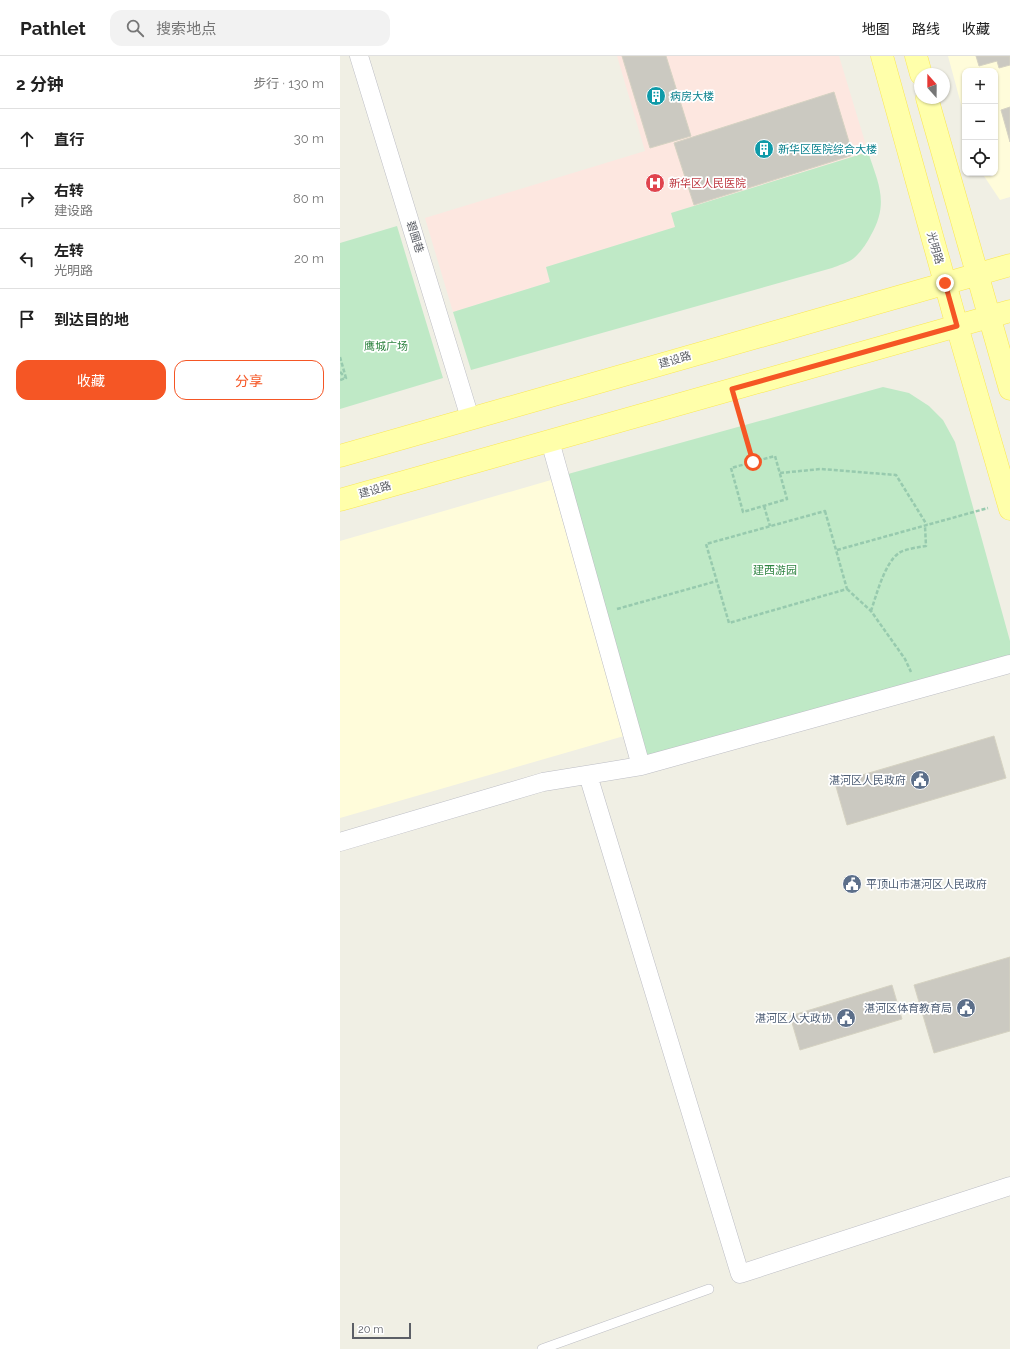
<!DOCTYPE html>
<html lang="zh">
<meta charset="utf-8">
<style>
:root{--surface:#fff;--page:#f2f2f2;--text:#222;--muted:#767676;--line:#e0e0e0;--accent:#f55625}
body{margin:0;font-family:Raleway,"Noto Sans SC",sans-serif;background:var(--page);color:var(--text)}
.controls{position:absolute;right:12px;top:12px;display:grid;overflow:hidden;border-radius:8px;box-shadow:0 1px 3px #0004}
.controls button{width:36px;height:36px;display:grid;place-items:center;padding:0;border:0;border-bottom:1px solid var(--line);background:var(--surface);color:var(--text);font:20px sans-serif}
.compass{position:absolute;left:574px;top:12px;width:36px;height:36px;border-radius:50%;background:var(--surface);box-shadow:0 1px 3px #0004;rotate:339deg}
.scale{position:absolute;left:12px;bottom:10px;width:59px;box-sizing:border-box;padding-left:4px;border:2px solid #5c5f66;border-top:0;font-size:11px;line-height:14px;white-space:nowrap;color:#5c5f66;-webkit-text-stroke:3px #fff;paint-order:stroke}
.stop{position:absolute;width:12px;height:12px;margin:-9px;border:3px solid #f55625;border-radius:50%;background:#fff}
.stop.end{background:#f55625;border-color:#fff;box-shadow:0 1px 4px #0008}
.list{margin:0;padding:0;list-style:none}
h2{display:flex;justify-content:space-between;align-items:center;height:52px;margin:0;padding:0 16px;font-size:17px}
h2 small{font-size:13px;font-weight:400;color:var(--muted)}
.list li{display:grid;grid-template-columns:26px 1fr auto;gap:12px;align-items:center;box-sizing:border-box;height:60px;padding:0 16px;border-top:1px solid var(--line)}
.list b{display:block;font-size:15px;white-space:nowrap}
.list p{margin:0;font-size:13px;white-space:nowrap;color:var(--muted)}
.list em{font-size:13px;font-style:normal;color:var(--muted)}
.actions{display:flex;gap:8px;padding:12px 16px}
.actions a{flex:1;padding:9px 0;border:1px solid var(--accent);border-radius:12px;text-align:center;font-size:14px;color:var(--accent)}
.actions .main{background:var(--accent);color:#fff}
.icon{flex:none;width:22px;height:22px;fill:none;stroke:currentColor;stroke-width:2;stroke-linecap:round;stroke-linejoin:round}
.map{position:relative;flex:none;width:670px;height:1293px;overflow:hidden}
header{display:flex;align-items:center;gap:24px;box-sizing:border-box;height:56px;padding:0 20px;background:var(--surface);border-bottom:1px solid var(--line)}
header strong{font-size:19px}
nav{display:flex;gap:22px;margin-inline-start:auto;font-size:14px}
.search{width:280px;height:36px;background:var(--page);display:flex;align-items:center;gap:10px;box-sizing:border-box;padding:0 14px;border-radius:12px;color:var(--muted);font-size:15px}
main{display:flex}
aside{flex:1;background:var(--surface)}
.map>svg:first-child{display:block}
</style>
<header>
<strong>Pathlet</strong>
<div class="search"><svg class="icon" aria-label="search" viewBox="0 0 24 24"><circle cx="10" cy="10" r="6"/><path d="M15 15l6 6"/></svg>搜索地点</div>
<nav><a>地图</a><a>路线</a><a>收藏</a></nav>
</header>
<main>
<aside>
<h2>2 分钟<small>步行 · 130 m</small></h2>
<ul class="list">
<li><svg class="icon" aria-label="ahead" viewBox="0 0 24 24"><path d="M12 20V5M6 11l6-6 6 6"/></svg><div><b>直行</b></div><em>30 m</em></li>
<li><svg class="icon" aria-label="right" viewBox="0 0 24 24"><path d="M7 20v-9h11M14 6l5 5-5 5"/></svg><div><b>右转</b><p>建设路</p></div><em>80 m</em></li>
<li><svg class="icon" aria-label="left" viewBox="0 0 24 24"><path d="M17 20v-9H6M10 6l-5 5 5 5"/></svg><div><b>左转</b><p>光明路</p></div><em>20 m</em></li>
<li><svg class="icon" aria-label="arrive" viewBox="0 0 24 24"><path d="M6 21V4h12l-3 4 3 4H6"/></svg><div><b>到达目的地</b></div></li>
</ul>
<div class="actions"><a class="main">收藏</a><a>分享</a></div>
</aside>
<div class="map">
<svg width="670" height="1293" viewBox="0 0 670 1293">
<rect width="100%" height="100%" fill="#f0efe4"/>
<path fill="#fffcda" d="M608,0h62v141l-10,3 -18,-27h13v-102h-30v48z
M211,424l73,256 -284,82v-277z"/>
<path fill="#fde7e0" d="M277,0h222l29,96 -196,61 4,14 -130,40 4,15 -97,30 -28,-94 220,-67z"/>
<path fill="#bfe9c6" d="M528,96c11,33 21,51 3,83 -4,8 -10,17 -17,23 -6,5 -15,7 -22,10l-361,102 -18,-58 97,-30 -4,-15 129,-40 -4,-14z
M57,170l46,152 -103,31v-166z
M543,331l26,6 20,13 14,14 12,22 55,199v18l-363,100 -79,-285z"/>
<path fill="#cbc9c1" stroke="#d5d2c2" d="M282,0h44l25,80 -41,12z
M636,0h34v9l-11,3 -2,-7 -18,5z
M494,36l19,63 -159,50 -20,-62z
M670,51v35l-9,-32z
M654,680l12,42 -159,47 -12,-42z
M670,901v74l-76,22 -20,-68z
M552,929l10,34 -102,31 -10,-34z"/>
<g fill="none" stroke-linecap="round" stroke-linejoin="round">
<g stroke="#bcbdc4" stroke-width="10">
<path id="service" d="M202,1293l167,-60"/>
</g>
<g stroke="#bcbdc4" stroke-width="19">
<path id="minor" d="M19,0l111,362
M210,385l91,325
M248,719l152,499 270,-88
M0,786l203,-60 98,-16 369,-102"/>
</g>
<g stroke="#fbe752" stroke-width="23">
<path id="primary" d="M542,0l75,270 53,183
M576,0l5,18
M587,42l83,291
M0,400l670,-191
M0,444l670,-189"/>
</g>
<path stroke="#97caae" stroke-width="2.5" stroke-dasharray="4 2" stroke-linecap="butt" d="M0,301l6,21 -6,2
M0,316l6,6
M398,353l15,53 22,-6 12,43 -44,13 -12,-44 22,-6
M440,417l41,-4 75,6 31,50
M424,450l6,20
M485,455l22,78 -118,34 -23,-79z
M497,494l151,-42
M507,533l24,22 34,48 6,13
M277,553l100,-28
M531,555c5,-15 14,-49 28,-58 5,-4 21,-6 27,-7l-1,-20"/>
<use href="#service" stroke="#fff" stroke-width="9"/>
<use href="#minor" stroke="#fff" stroke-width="18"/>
<use href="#primary" stroke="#ffa" stroke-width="22"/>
</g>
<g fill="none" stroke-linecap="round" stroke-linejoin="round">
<path stroke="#f55625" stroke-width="5" d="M413,406l-21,-73 225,-63 -12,-43"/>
</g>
<defs>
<g id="building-disc" transform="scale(1)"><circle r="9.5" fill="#0f9aa8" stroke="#fff"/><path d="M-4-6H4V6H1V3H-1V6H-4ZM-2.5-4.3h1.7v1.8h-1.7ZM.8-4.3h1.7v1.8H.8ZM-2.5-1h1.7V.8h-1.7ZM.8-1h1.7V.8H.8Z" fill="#fff"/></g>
<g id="hospital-disc" transform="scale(1)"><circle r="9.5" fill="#e0444e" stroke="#fff"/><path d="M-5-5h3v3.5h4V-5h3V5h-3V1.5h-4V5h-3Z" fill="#fff"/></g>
<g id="civic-disc" transform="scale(1)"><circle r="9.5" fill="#5c6f8a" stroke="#fff"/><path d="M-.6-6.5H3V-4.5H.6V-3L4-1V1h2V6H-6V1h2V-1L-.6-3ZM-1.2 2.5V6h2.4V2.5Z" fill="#fff"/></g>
</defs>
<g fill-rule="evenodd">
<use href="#building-disc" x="316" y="40"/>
<use href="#building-disc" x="424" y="93"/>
<use href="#hospital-disc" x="315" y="127"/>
<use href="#civic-disc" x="580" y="724"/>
<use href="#civic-disc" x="512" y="828"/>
<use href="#civic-disc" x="626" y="952"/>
<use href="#civic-disc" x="506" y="962"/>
</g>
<g text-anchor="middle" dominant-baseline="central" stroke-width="3.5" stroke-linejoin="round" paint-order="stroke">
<g font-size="11" fill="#0d838f" stroke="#fff" text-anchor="start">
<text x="330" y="40">病房大楼</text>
<text x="438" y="93">新华区医院综合大楼</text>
</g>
<g font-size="11" fill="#be3a42" stroke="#fff" text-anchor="start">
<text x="329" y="127">新华区人民医院</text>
</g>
<g font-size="11" fill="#5c5f66" stroke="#fff">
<text transform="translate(75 181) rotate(73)">碧圃巷</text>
<text transform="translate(595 192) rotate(74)">光明路</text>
<text transform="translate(335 304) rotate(-16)">建设路</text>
<text transform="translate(35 434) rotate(-16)">建设路</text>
</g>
<g font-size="11" fill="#2e8340" stroke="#fff">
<text x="46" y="290">鹰城广场</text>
<text x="435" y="514">建西游园</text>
</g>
<g font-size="11" fill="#4e5e75" stroke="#fff" text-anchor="end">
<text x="566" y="724">湛河区人民政府</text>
<text x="526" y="828" text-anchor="start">平顶山市湛河区人民政府</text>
<text x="612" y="952">湛河区体育教育局</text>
<text x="492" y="962">湛河区人大政协</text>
</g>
</g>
</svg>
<div class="controls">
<button>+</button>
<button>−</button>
<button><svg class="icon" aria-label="locate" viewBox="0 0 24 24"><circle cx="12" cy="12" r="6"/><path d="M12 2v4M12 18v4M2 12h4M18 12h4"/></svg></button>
</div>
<svg class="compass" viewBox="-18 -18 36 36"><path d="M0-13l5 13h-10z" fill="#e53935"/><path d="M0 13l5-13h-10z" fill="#767676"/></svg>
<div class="scale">20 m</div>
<div class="stop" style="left:413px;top:406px"></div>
<div class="stop end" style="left:605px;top:227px"></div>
</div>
</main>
